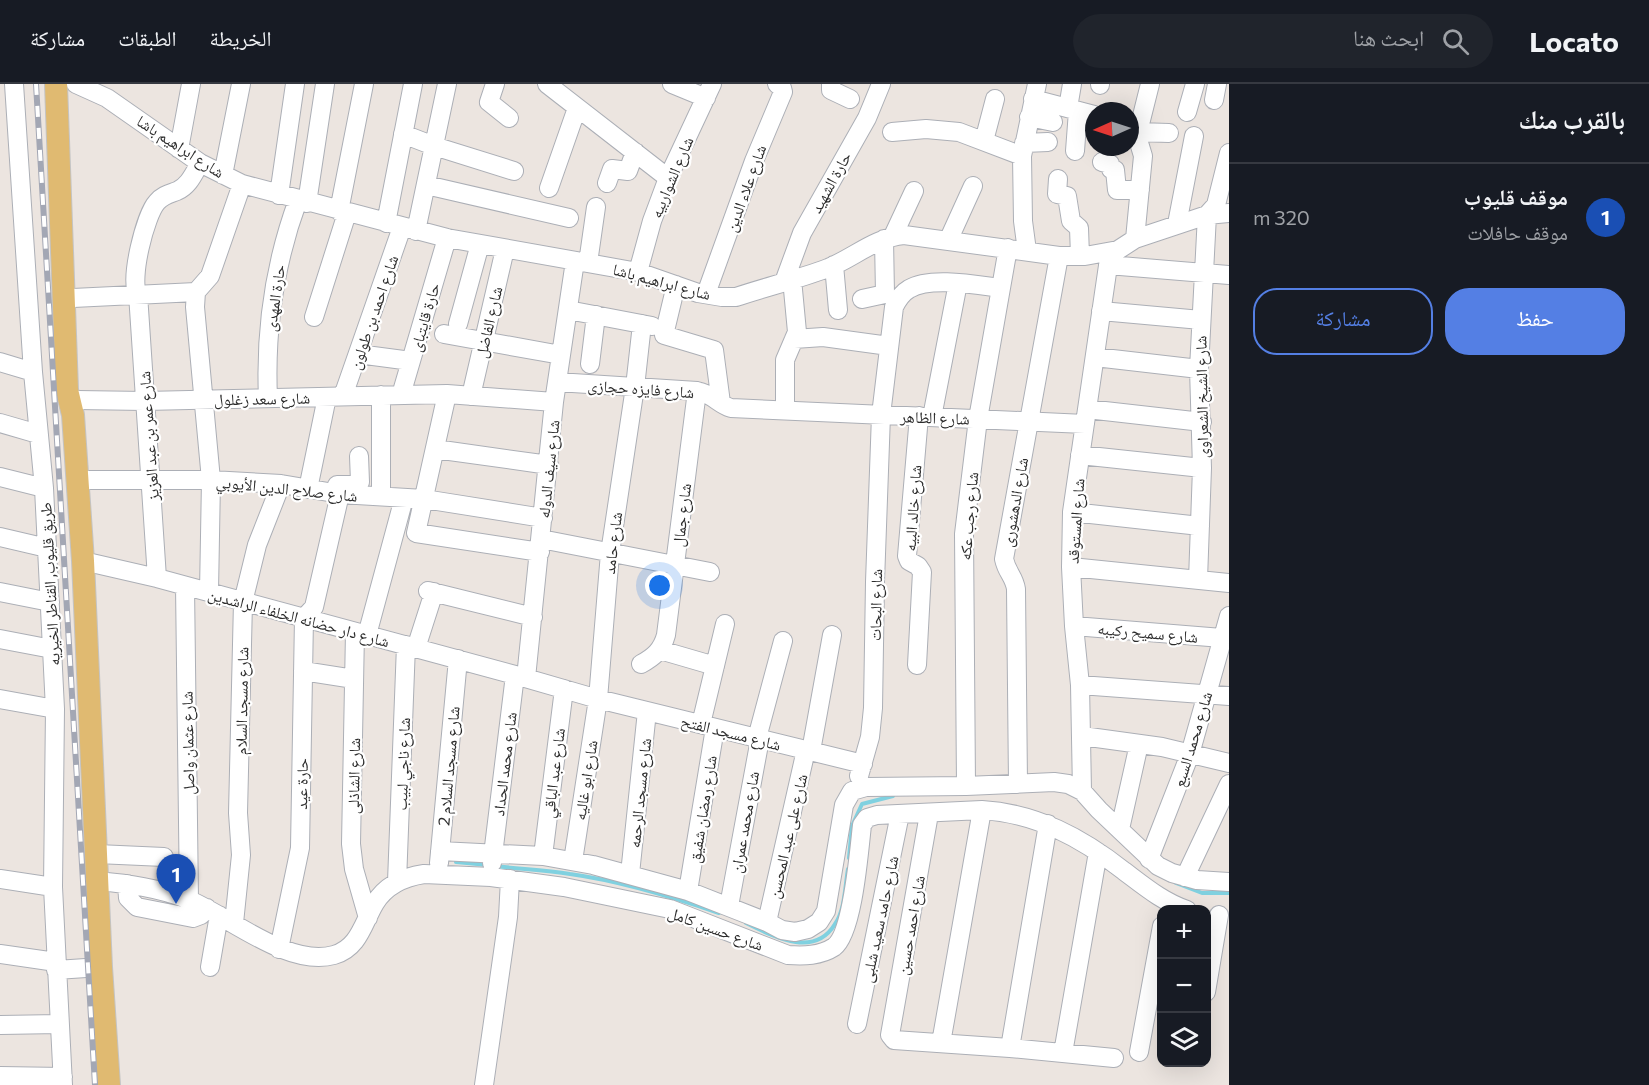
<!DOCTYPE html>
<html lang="ar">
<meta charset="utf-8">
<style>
:root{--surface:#171b24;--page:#20242c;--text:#f1f3f6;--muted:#9ea1a6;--line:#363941;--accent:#547fe4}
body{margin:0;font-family:Commissioner,"Noto Naskh Arabic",sans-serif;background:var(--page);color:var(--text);direction:rtl}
.controls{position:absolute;right:18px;bottom:18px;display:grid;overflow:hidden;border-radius:12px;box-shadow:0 6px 24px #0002}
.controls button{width:54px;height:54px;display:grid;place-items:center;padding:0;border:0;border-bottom:2px solid var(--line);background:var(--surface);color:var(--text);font:30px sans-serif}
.compass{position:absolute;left:1085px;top:18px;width:54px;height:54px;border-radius:50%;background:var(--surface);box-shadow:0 6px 24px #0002;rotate:267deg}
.you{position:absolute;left:660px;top:502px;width:21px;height:21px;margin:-15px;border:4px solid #fff;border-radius:50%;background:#1a73e8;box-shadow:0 0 0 9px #1a73e833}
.badge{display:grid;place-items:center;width:39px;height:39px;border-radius:50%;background:var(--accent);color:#fff;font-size:20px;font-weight:700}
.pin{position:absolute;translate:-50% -50px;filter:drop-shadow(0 2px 3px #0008)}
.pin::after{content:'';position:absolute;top:32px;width:21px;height:18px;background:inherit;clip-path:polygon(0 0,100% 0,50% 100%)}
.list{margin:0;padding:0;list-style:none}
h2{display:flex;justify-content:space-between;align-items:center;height:78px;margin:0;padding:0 24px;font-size:26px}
h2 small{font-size:20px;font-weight:400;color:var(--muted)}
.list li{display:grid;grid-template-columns:39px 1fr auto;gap:18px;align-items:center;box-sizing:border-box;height:108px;padding:0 24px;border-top:2px solid var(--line)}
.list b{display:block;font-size:22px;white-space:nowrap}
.list p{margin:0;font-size:20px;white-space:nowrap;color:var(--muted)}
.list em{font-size:20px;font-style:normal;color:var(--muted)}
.actions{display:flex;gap:12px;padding:18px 24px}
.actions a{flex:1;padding:14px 0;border:2px solid var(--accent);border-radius:24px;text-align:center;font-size:21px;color:var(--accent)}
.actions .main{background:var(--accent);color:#fff}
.icon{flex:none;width:33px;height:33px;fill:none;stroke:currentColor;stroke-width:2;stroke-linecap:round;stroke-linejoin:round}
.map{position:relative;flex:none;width:1229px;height:1001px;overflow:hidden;direction:ltr}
header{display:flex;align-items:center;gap:36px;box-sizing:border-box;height:84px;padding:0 30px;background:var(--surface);border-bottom:2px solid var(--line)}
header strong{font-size:28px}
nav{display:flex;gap:33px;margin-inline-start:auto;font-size:21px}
.search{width:420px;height:54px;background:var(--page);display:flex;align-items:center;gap:15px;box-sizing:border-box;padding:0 21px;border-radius:33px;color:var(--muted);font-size:22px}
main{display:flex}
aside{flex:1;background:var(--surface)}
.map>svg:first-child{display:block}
</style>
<header>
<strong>Locato</strong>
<div class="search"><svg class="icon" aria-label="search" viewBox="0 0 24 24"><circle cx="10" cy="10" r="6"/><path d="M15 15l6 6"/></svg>ابحث هنا</div>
<nav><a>الخريطة</a><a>الطبقات</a><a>مشاركة</a></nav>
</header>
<main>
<aside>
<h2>بالقرب منك<small></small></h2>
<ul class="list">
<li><span class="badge" style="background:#1a4fb4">1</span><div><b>موقف قليوب</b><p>موقف حافلات</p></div><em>320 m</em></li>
</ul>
<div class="actions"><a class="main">حفظ</a><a>مشاركة</a></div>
</aside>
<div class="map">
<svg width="1229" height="1001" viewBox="0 0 1229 1001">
<rect width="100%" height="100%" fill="#ece5e0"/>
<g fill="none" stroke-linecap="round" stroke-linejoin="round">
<path stroke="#80d1e0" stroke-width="4" d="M849,774l3,-32 10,-22 31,-8
M456,778l32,3
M495,782c25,3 50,4 75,8 51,7 100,22 149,39
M1176,799l26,10h27
M746,839c27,13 68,36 89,1 10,-14 10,-38 13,-55"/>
<g stroke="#acafb6" stroke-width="20">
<path id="minor" d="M14,0l19,288 11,116 11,221 -2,178 10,198
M76,0l31,14 93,65 42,21 205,54 191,34 60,21 24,4h14c30,-10 63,-18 92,-29 27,-11 46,-30 76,-33l155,21h26l33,-6 17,-11 72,-24 22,-2
M495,0l-6,18 20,16
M547,0l121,94
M672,0l34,14
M831,0v6l19,9
M1100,1v-1
M1033,15l61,16
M1214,16l3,-16
M1068,24l4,-24
M1187,28l8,-28
M1029,33l24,5
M892,48l34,-3 33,3 63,24
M1138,48l31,1
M403,50l31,12 80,25
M984,57l11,-42
M1024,59l24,-1
M179,65l12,-65
M1075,67l3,-40
M1102,78l8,2 1,5 4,1 2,20h23
M223,91l18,-91
M1058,95l-1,15 10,2 4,25 8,7 1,28
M607,99l5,-14 16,2 7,-19
M426,101l143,33
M549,104l28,-80
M279,111l16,-111
M307,119l18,-119
M339,127l25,-127
M386,139l27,-139
M1177,140l17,-88
M416,147l31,-147
M893,152l21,-45
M1135,155l8,-83 -6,-20 13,-52
M948,157l25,-55
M1027,167l-4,-30 -1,-65 15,-72
M588,179l8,-56
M834,181l4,45
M1108,181l121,10
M638,188l14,-51 16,-43 44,-94
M784,198l18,-49 65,-115 14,-34
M676,201l-12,50 50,15 7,53
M196,208l-1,15 16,173 -2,112
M196,208l14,-16 32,-92
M706,210l48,-133 29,-69 -1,-4 -5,-4
M73,214l123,-6
M862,215l23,-5 -1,-55
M568,226l84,16
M1101,227l100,9
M314,233l33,-104
M458,240l22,-80
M444,250l117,21
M794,255l29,-2 66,9
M358,270l53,7
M1095,273l104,12
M0,278l33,10
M590,280l6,-49
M557,298l140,9c16,3 21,13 34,17l354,16
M447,310l-31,139 124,19
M381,311v101
M401,311l46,-157
M343,312l59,-169
M471,312l34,-147
M268,314c-3,-68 6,-133 30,-198
M77,316l68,1 302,-7 107,8
M1087,325l115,13
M785,326v-50l12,-28 -5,-53
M932,333l26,-134
M0,339l38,11
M435,365l114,16
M1080,371l122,13
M0,393l44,11
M78,396h133l70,4 59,10 84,5 119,19
M337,401h18l5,-3 -1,-26
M308,405l19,-92
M1072,428l128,14
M0,453l47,11
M541,455l169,33
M83,477l74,17 358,97 83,24 265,65
M1071,483l158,16
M157,494l-19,-284c-9,-13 7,-79 19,-92 6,-7 12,-8 20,-11 12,-5 17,-18 23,-28
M1198,496l4,-112 -3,-99 8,-154 9,-10 13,-52
M185,502l4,314
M428,507l105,26
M0,508l50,10
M1074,542l148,12
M355,548l-4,212 3,25 14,49
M367,551l37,-137
M0,555l52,10
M416,564l18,-56
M660,566l55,16
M641,580c13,-7 21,-14 25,-29l31,-244
M917,581l5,-93 -4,-6 -9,-5 -2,-5 12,-140
M303,587l51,8
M526,594l28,-276 21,-141
M1080,601l149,11
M0,615l55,10
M701,640l24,-100
M1082,652l80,11 67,16
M757,654l26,-97
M811,667l21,-116
M859,692l11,-39 3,-29 2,-126 6,-167 13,-108c4,-8 8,-14 15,-18 21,-13 68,-4 92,-1
M1018,700l-2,-195c-2,-13 -9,-16 -12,-30l55,-303
M966,702l-2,-252 14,-115 30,-171
M1082,707l-2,-106 -6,-59 -3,-59 1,-55 38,-260
M929,730l-39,221 4,5 116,8 104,10
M1120,745l19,-85
M440,767l103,5 50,9 95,26 79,31 15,8 13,2 13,-3 11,-7 7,-11 18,-106 8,-14 14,-4 100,-1 88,-4 14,2 14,7 17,19 59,56 14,7 25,7 32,2
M97,770l67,3
M543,772l21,-167
M1149,775l41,-105 39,-138
M573,777l25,-162 12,-146 25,-166 7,-63
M439,779l19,-204
M492,779l23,-188
M630,790l17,-163
M1185,793l44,-93
M0,795l53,8
M98,797c31,3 60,7 89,18 42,17 101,69 147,56 25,-7 29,-32 41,-52 11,-18 29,-26 49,-29l67,3 73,10 106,22 118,46c16,1 32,1 46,-8 19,-14 25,-96 28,-122l5,-7 10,-3 105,-5c54,3 100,28 142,61 20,15 39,31 63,39
M397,798l9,-237
M127,800l1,14 9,9 56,11 8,-3 6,-7
M688,807l27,-163
M729,822l31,-167
M767,838l39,-172
M234,839l7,-68 -3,-42 5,-211 14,-57 24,-61
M279,865l21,-101 4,-230 10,-11 26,-113
M0,870l56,8
M210,883l9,-52
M56,886l45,-3
M1206,908l13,-77
M857,940l43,-210
M0,941l59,-1
M941,959l41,-233
M1010,964l38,-224
M1139,968l23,-126
M1063,969l35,-201
M0,992l63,1
M484,1001l24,-168 2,-38"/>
</g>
<g stroke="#c4c4c4" stroke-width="24">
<path id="major" d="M56,0l11,306 6,25 10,146 18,406 8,118"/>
</g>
<use href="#minor" stroke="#fff" stroke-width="18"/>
<use href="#major" stroke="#e0ba71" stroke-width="22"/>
<g stroke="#a3a7b4" stroke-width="6">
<path id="rail" d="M36,0l59,1001"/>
</g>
<use href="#rail" stroke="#fff" stroke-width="4" stroke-dasharray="11" stroke-linecap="butt"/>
</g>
<g text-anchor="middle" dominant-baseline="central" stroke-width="4.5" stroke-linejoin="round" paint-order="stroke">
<g font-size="16" fill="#2c2c2c" stroke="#fff">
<text transform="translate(181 62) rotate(33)">شارع ابراهيم باشا</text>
<text transform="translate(671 93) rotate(-67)">شارع الشواربيه</text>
<text transform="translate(830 98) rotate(-61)">حارة الشهيد</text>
<text transform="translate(745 104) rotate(-70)">شارع علاء الدين</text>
<text transform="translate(662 197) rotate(15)">شارع ابراهيم باشا</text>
<text transform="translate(274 214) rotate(-82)">حارة المهدى</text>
<text transform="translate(373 228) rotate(-71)">شارع احمد بن طولون</text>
<text transform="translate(424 233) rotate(-74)">حارة قايتباى</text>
<text transform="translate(488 238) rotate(-77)">شارع الفاضل</text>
<text transform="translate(641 304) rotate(4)">شارع فايزه حجازى</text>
<text transform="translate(1201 313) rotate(-91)">شارع الشيخ الشعراوى</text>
<text transform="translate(262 314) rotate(-1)">شارع سعد زغلول</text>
<text transform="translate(935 333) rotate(2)">شارع الظاهر</text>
<text transform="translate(148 352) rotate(-94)">شارع عمر بن عبد العزيز</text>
<text transform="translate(548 385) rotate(-84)">شارع سيف الدوله</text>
<text transform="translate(287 404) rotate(6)">شارع صلاح الدين الأيوبي</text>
<text transform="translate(1014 418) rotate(-80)">شارع الدهشورى</text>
<text transform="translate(912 424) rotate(-86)">شارع خالد البيه</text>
<text transform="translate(681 431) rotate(-83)">شارع جمال</text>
<text transform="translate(968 432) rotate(-85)">شارع رجب عكه</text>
<text transform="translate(1075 437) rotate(-86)">شارع المستوقد</text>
<text transform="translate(612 459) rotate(-83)">شارع حامد</text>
<text transform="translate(49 500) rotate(-93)">طريق قليوب, القناطر الخيريه</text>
<text transform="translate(875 521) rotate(-89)">شارع البحات</text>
<text transform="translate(299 533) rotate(15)">شارع دار حضانه الخلفاء الراشدين</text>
<text transform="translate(1148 548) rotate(5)">شارع سميح ركيبه</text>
<text transform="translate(241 617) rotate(-89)">شارع مسجد السلام</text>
<text transform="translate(731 648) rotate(14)">شارع مسجد الفتح</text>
<text transform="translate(1192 655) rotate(-73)">شارع محمد السبع</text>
<text transform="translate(187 659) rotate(-91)">شارع عثمان واصل</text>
<text transform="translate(402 680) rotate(-88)">شارع ناجي لبيب</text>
<text transform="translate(504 680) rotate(-83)">شارع محمد الحداد</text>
<text transform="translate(448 682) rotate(-85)">شارع مسجد السلام 2</text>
<text transform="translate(553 689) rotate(-83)">شارع عبد الباقي</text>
<text transform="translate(353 692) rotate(-89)">شارع الشاذلى</text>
<text transform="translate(585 696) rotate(-81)">شارع ابو غاليه</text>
<text transform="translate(301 700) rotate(-89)">حارة عيد</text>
<text transform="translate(639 709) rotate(-84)">شارع مسجد الرحمه</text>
<text transform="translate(702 725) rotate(-81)">شارع رمضان شفيق</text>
<text transform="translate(744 738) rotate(-80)">شارع محمد عمران</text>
<text transform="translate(787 752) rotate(-77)">شارع على عبد المحسن</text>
<text transform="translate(879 835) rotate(-78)">شارع حامد سعيد شلبى</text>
<text transform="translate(910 841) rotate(-80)">شارع احمد حسين</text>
<text transform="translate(716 844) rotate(20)">شارع حسين كامل</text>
</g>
</g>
</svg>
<div class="controls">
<button>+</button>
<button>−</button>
<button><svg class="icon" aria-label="layers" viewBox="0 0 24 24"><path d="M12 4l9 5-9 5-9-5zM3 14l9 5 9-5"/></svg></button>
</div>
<svg class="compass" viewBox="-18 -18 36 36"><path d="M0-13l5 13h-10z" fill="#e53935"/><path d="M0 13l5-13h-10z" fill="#9ea1a6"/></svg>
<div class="you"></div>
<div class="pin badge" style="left:176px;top:820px;background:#1a4fb4">1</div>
</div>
</main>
